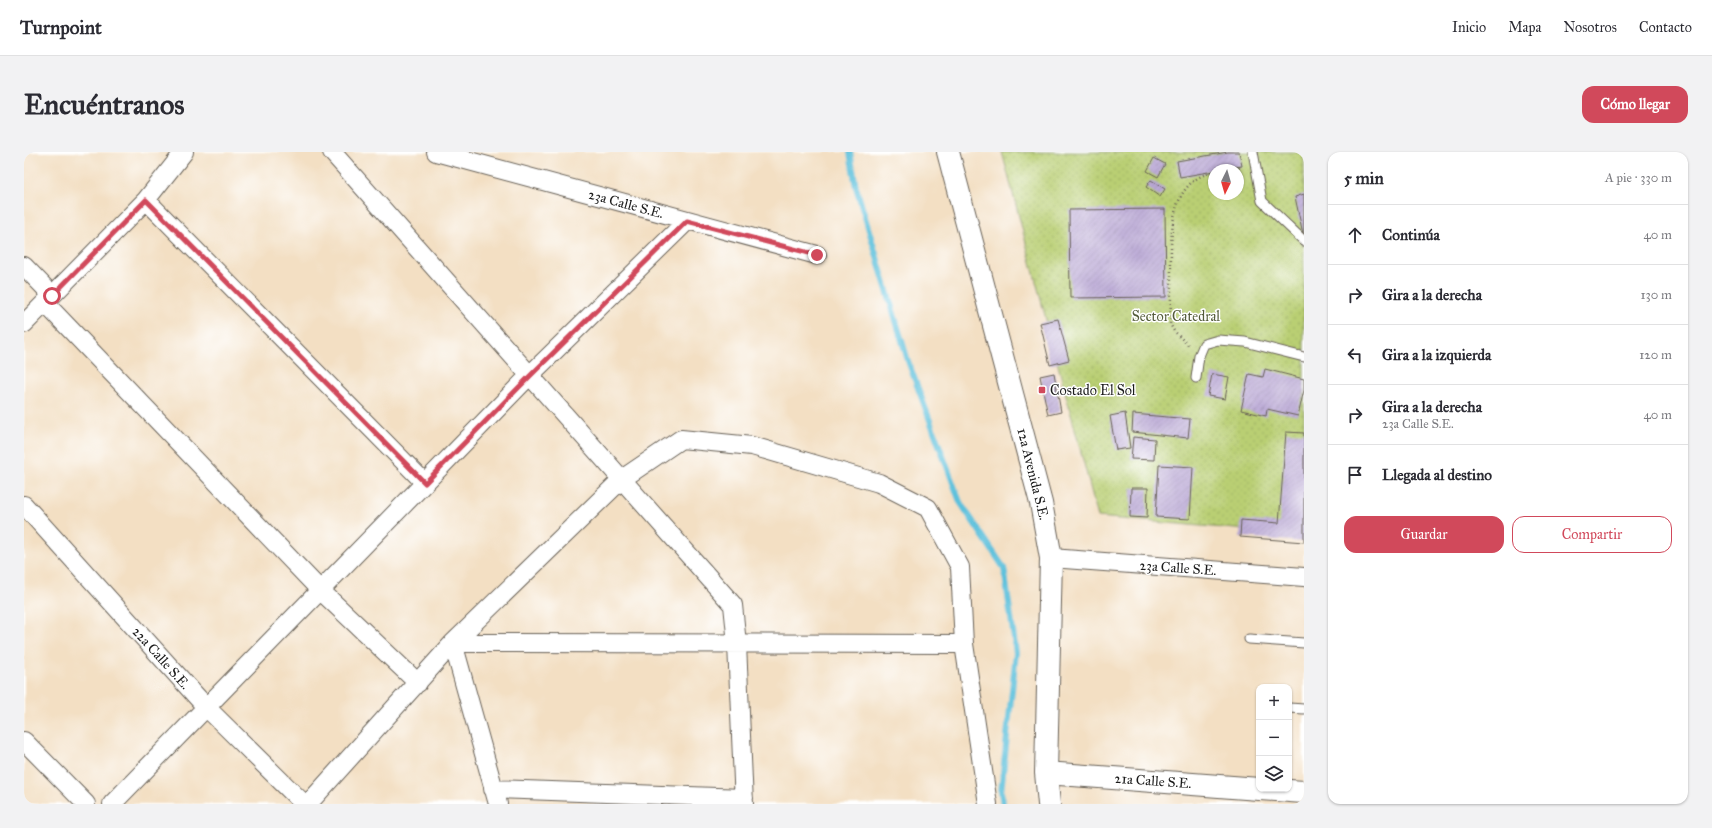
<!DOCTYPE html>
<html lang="es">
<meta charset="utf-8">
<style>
:root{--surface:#fff;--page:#f2f2f3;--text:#2b2b33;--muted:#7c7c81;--line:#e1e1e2;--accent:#d1495b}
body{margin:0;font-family:"IM FELL Great Primer",serif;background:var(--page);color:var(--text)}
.controls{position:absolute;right:12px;bottom:12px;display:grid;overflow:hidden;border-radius:8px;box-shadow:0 1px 3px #0004}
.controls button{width:36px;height:36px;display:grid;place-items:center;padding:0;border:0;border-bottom:1px solid var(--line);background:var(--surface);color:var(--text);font:20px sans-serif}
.compass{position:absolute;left:1184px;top:12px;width:36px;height:36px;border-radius:50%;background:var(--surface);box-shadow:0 1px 3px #0004;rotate:185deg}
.stop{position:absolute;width:12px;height:12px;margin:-9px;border:3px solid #d1495b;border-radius:50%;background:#fff}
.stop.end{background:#d1495b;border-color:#fff;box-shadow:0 1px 4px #0008}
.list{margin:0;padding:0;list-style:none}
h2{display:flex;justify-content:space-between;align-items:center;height:52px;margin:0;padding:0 16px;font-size:17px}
h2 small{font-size:13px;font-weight:400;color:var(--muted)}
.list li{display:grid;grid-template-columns:26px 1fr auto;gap:12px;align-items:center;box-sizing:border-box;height:60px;padding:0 16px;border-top:1px solid var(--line)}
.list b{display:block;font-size:15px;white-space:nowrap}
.list p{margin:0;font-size:13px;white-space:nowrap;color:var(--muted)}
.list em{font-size:13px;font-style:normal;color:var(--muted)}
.actions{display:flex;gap:8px;padding:12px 16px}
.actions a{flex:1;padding:9px 0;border:1px solid var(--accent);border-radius:12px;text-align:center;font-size:14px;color:var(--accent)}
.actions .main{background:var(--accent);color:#fff}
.icon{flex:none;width:22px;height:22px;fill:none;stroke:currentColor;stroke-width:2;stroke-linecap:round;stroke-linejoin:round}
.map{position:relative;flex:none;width:1280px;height:652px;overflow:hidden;border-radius:12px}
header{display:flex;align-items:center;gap:24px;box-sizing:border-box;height:56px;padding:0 20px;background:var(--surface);border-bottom:1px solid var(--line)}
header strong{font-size:19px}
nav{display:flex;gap:22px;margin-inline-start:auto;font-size:14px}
.intro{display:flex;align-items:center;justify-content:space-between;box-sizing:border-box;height:96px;padding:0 24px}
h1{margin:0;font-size:28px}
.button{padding:10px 18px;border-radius:12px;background:var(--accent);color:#fff;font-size:14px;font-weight:700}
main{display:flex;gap:24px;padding:0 24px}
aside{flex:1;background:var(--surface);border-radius:12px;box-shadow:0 1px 3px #0004}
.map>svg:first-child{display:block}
</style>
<header>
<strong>Turnpoint</strong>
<nav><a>Inicio</a><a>Mapa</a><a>Nosotros</a><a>Contacto</a></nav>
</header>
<div class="intro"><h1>Encuéntranos</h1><a class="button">Cómo llegar</a></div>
<main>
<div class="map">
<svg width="1280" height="652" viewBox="0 0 1280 652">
<defs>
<pattern id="grass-dots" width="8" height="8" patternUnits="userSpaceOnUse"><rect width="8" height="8" fill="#b9cf73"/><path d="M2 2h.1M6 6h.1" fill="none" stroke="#9eb163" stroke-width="1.8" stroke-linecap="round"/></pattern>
<pattern id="building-hatch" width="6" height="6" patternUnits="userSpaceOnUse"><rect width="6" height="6" fill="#baa8d5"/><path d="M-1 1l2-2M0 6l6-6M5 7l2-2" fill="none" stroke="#9f90b6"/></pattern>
</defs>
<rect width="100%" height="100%" fill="#fff"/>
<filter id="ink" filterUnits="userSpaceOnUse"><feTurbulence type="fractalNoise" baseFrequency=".025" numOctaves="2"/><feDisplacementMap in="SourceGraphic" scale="8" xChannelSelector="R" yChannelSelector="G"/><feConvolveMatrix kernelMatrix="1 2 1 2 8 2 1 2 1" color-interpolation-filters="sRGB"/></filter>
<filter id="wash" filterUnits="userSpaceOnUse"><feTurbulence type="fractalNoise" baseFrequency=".012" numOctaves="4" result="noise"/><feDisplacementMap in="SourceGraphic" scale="16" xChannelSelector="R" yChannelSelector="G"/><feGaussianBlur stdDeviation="0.9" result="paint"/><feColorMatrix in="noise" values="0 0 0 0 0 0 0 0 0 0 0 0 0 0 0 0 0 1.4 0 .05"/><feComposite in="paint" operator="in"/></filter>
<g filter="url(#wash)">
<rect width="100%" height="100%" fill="#f3dfc3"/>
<path fill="url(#grass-dots)" stroke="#6a7648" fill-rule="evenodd" d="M978,0h302v383l-206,-18zM1190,18h24v24h-24z"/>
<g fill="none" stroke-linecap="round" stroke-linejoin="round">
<path stroke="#5ec1dc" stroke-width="6" d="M826,0l6,35 52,174 52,141 44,66 12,85 -15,139 2,12"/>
</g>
<g id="blocks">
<path fill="url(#building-hatch)" d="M1204,0h11l3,14 -28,4v1l-34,6 -3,-16z
M1130,6l11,6 -7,13 -11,-6z
M1127,28l14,9 -5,8 -14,-10z
M1280,42v40h-1l-8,-37z
M1141,57l1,88 -96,1 -1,-88z
M1034,167l11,41 -19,5 -10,-42z
M1241,217l39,10v11l-6,26 -31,-7 -1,7 -25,-6 8,-36 14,3z
M1030,221l7,39 -13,3 -8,-39z
M1188,222l17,3 -4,22 -17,-3z
M1101,261l5,35 -14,2 -6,-34z
M1109,262l57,5 -2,19 -56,-6z
M1262,280l18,1v109l-64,-5 1,-17 38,3z
M1109,285l22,2 -1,21 -23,-1z
M1135,313l34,2 -3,52 -34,-2z
M1107,336h17l-1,30 -17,-1z"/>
</g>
</g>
<g filter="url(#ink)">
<use href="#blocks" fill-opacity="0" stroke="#676056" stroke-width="1"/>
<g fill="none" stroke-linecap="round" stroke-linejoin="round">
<g stroke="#676056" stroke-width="11">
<path id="service" d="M1229,0l9,49 42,40
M1172,226l3,-22 5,-12 14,-4 27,2 59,15
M1225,487l55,4
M1265,556l15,1"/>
</g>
<g stroke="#676056" stroke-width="20">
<path id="minor" d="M308,0l401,453 4,39 7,160
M412,0l381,103
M122,48l279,283
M0,114l28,29
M21,151l275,287 98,93
M0,172l122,-124 38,-48
M0,353l182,202 98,97
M1027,406l253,19
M429,491l511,1
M429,491l45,161
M0,589l62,63
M469,637l251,9
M88,652l418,-429 157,-154
M284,652l145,-161 169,-164 59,-40 71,7 127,37 49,25 32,59 4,77 24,160"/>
</g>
<g stroke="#676056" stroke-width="24">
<path id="tertiary" d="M924,0l93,351 10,55 -5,215 3,31
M1022,621l213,16
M1236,637l44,3"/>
</g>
<path stroke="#676056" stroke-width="2.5" stroke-dasharray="1 3" stroke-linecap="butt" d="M1203,18l14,-3
M1164,193l-14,-14 -4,-7c1,-16 1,-33 1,-49 0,-37 -4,-94 43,-103"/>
<use href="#service" stroke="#fff" stroke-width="9"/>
<use href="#minor" stroke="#fff" stroke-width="18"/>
<use href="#tertiary" stroke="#fff" stroke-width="22"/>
</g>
</g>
<g fill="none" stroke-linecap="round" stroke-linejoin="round" filter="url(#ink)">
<path stroke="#d1495b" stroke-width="5" d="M28,144l94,-96 279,283 105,-107 157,-155 130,34"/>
</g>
<rect fill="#d1495b" stroke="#fff" stroke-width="1.5" x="1014" y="234" width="8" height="8" rx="2"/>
<g text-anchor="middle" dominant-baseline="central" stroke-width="3" stroke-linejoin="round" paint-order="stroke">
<g font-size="14" fill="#1c1c1c" stroke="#fff">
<text transform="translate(602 52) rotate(15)">23a Calle S.E.</text>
<text transform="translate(1009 322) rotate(76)">12a Avenida S.E.</text>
<text transform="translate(1154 416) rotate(4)">23a Calle S.E.</text>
<text transform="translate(137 506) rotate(48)">22a Calle S.E.</text>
<text transform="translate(1129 629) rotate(4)">21a Calle S.E.</text>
</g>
<g font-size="14" fill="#535b3a" stroke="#fff">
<text x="1152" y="164">Sector Catedral</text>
</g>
<g font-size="14" fill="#1c1c1c" stroke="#fff" text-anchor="start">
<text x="1026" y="238">Costado El Sol</text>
</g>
</g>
</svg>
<div class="controls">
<button>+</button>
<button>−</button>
<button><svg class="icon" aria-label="layers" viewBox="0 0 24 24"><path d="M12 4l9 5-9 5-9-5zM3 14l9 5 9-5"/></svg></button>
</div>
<svg class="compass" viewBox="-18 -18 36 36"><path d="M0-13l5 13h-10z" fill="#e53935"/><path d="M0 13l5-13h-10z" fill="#7c7c81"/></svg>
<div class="stop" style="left:28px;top:144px"></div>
<div class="stop end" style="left:793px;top:103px"></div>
</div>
<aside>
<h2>5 min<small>A pie · 330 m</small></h2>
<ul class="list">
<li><svg class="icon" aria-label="ahead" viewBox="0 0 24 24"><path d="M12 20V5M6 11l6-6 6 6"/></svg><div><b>Continúa</b></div><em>40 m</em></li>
<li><svg class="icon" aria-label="right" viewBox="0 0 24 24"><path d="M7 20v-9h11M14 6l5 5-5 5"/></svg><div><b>Gira a la derecha</b></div><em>130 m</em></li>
<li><svg class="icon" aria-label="left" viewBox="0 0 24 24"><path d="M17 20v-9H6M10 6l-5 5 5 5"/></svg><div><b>Gira a la izquierda</b></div><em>120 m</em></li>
<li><svg class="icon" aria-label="right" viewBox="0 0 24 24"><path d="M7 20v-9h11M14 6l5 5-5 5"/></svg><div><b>Gira a la derecha</b><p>23a Calle S.E.</p></div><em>40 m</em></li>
<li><svg class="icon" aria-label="arrive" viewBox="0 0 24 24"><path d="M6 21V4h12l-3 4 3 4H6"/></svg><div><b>Llegada al destino</b></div></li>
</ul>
<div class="actions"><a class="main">Guardar</a><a>Compartir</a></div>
</aside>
</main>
